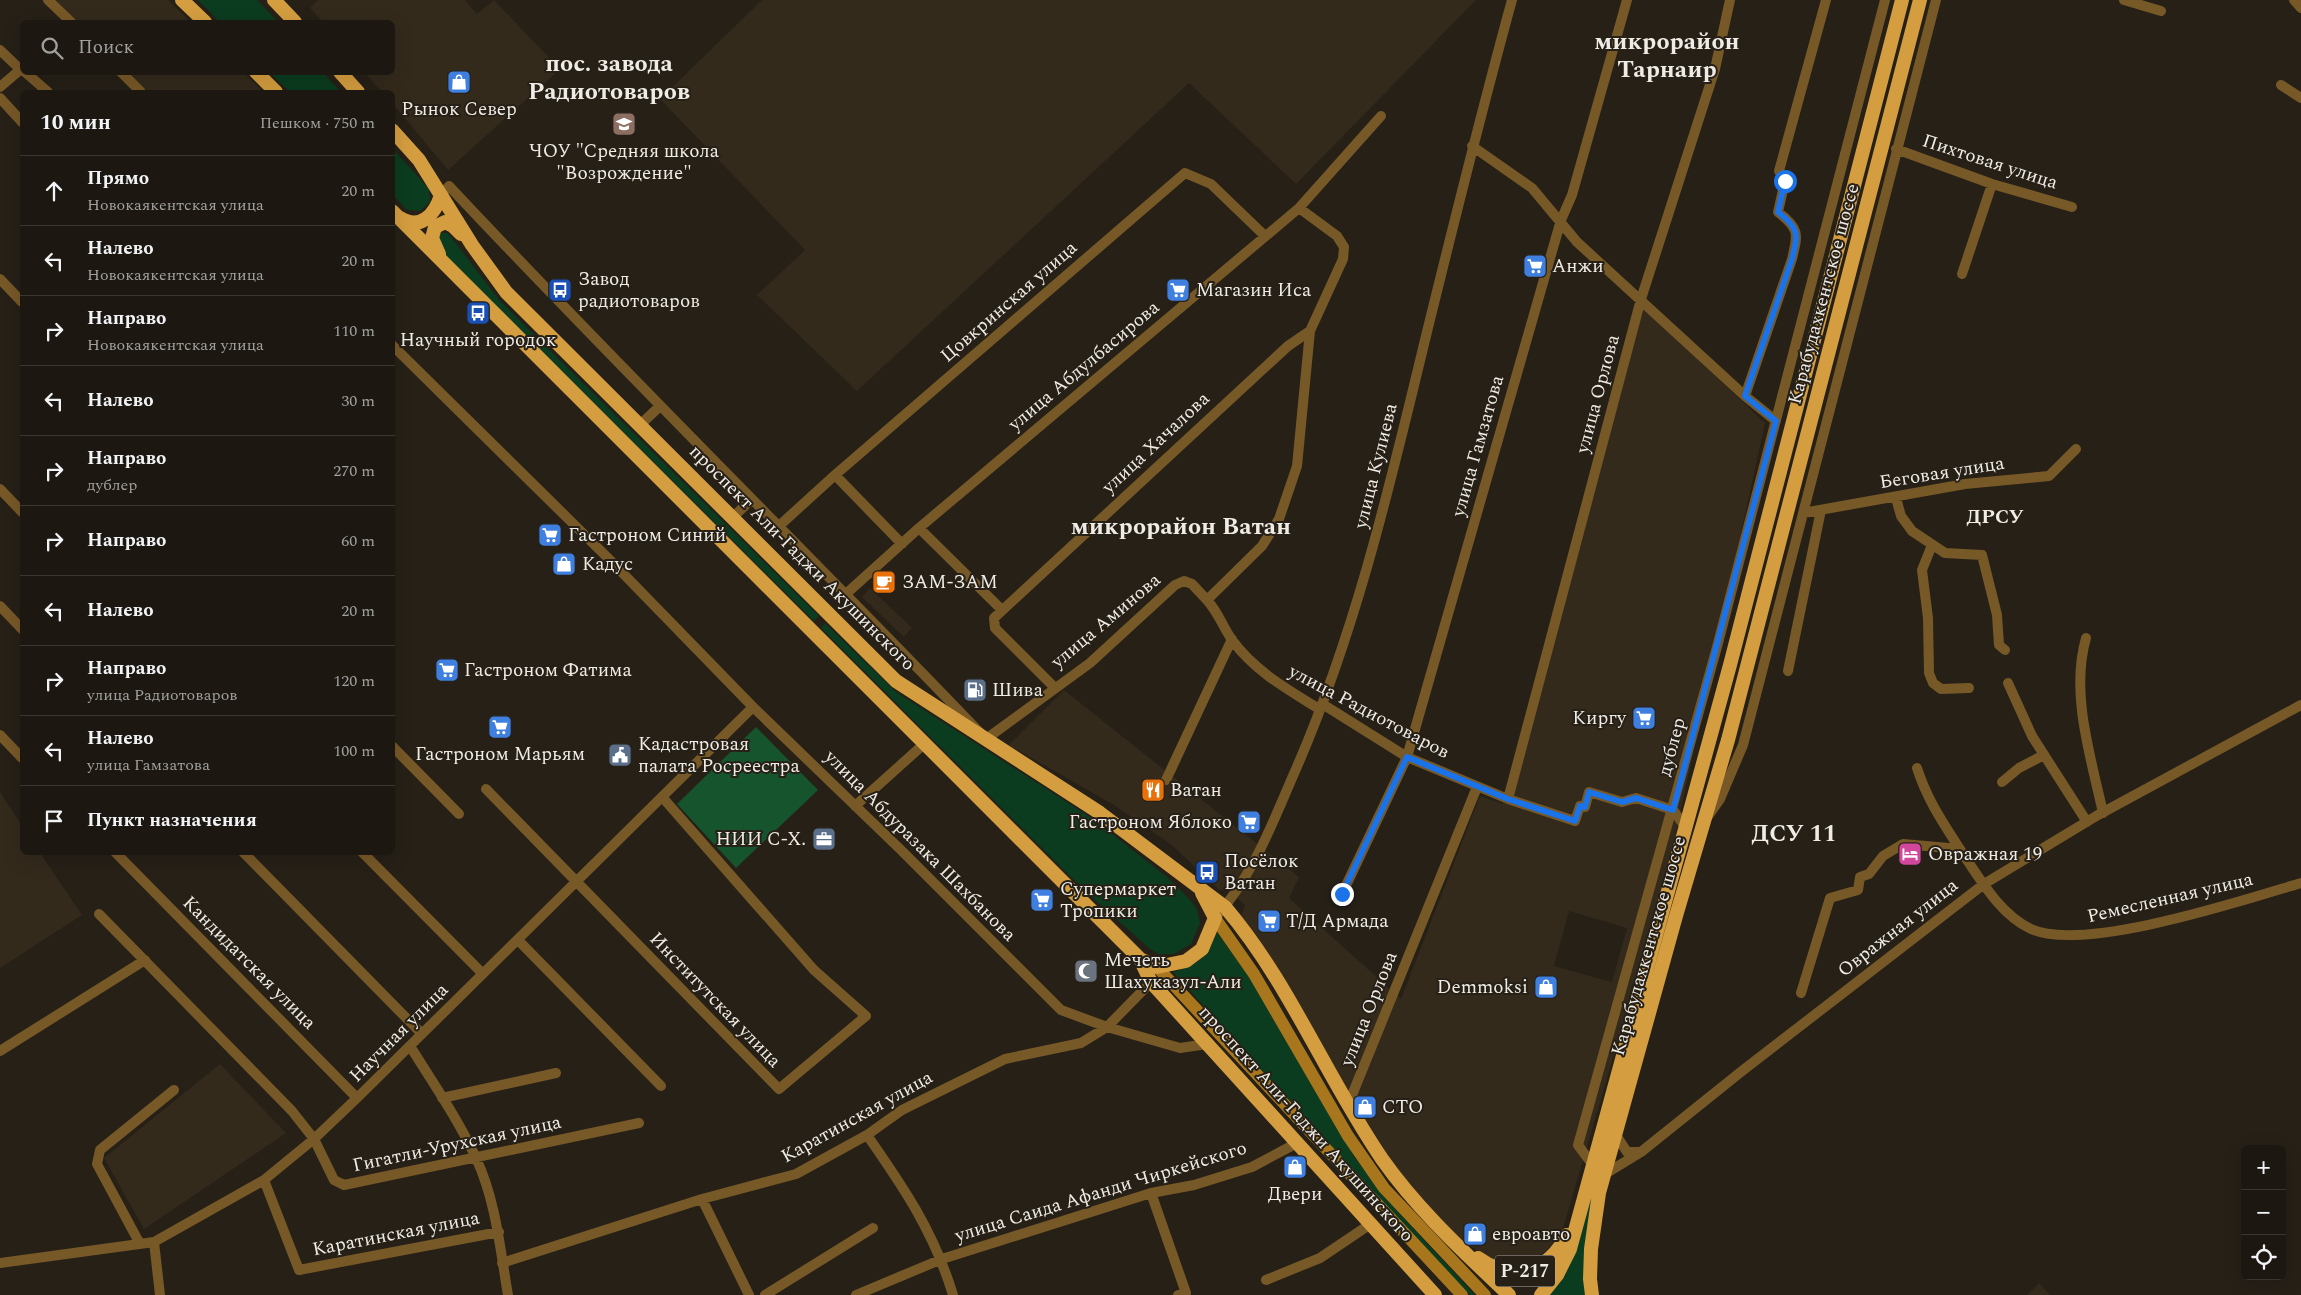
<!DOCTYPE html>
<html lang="ru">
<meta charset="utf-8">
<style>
:root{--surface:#1c1811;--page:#29251f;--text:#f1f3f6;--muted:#a0a09f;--line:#3a3731}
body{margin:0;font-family:Spectral,serif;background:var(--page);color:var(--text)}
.controls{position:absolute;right:15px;bottom:15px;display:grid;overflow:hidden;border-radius:8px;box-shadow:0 5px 20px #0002}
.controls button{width:45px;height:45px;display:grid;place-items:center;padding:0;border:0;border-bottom:1px solid var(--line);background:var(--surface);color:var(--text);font:25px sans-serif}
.stop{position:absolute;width:15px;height:15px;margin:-11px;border:4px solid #1a73e8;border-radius:50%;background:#fff}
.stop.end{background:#1a73e8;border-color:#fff;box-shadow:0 1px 5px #0008}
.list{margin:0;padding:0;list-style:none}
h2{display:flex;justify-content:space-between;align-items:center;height:65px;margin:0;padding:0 20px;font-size:21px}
h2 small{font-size:16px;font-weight:400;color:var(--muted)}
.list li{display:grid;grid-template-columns:32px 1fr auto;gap:15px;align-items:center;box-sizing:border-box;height:70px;padding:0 20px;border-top:1px solid var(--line)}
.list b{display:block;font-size:19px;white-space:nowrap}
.list p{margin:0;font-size:16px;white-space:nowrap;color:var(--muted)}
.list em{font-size:16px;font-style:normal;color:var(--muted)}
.icon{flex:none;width:28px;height:28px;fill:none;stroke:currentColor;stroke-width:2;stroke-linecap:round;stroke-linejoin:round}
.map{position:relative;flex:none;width:2301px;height:1295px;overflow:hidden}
.search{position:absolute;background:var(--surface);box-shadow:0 5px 20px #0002;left:20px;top:20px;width:375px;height:55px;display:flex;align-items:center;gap:12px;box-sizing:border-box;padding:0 18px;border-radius:8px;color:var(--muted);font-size:19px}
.panel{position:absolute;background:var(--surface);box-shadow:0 5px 20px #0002;left:20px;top:90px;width:375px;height:765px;border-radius:8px}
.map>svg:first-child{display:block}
</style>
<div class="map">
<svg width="2301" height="1295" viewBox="0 0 2301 1295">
<rect width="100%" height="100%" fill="#262017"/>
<path fill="#332a1c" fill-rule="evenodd" d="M55,0h113l23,22h-114z
M318,0h147l12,14 17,-14 66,69 -112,101 -55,-66 -1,-12h-10l-17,-19 27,-1v-50h-69l-13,-14z
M762,0h714l-180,184 -107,-101 -332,308 -100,-96 48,-45 -145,-151z
M128,73h116l20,19h-115z
M1644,308l121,115 -99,455 -102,347 -8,15 -10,11 -11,6 -8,4 -33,-1 -24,-14 -29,-24 -44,-52 -156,-253 4,-12 -17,-15h-9l-47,-45 -58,-40 -105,-60 55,-55 235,187 -10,21 112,101 79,-203 23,8zM1569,911l58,17 -15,54 -58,-16z
M870,588l42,40 -8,9 -42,-40z
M0,792l22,34v26l18,1 42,62 -82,53z
M220,1064l66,69 -142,96 -40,-71z
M2039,1283l11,12h-23z"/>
<path fill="#0b3c1f" d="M198,0h59l21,22h-58z
M270,73h53l18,19h-51z
M393,149l36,40 1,13 -10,9 -13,-1 -14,-15z
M442,233h5l4,4 49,64 319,315 -5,5 -373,-370 -3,-16z
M825,623l71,69 197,127 74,58 24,24 6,8 3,14 -9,21 -17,10h-15l-9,-5 -67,-60 -262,-261z
M1217,932l34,48 104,178 32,42 88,95h-5l-85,-89 -212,-234c25,-7 35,-15 44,-40z
M1589,1194l5,2 -8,99h-39z"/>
<path fill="#16542e" d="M756,727l62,63 -82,78 -59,-64z"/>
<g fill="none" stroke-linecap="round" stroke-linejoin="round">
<path stroke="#775827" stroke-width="10" d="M48,0l23,22
M2124,0l37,11
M2294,0l7,8
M0,50l22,21
M25,72l23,20
M121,72l20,20
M2281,85l20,13
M0,87l21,-18
M0,98l22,24
M1472,146l60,42 45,54 168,154 31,25
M1896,149l96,35 80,23
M441,195l8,-9c176,188 359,367 537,553l104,-76 85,-78 9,-4 8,3 15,16 55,-54 17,-27 18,-53 13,-135 33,-72 1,-12 -7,-11 -38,-28
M1962,274l30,-90
M0,279l22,23
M392,345l216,213 145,149 148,143 160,160 46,17 73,21 27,-4
M1745,396l47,-137c6,-25 8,-30 -14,-47l7,-31 -6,-10 47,-171
M641,424l19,-18
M835,475l67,69
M0,489l22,23
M1896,498l5,18 11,15 33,22 37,2 15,60 2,30 6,5
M1803,513l162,-29 84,-8 27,-27
M733,517l19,-18
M779,526l56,-51 350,-302 26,11 54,52
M919,528l82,81
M1932,545l-10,25 6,48 1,55 4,10 8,6 28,-1
M847,593l72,-65 380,-320 82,-92
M1207,600c11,12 16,27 25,40 22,30 53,48 84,67l8,-2 83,52 101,42 67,22 5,-15 5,1 4,-15 33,10 14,-4 37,12 13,18
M0,606l22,23
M2086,638c-16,56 5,119 17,175
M1788,671l33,-161
M2008,683l24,53 55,86
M1054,687l-59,-59 -1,-10 294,-272 22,-15
M0,735l22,23
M392,746l67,68
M1917,768c11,34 27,56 46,86 18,27 38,61 68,75 52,24 213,-29 270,-46
M1166,780l66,-141
M2002,782l17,-14 25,-13
M486,789l293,300 87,-73 -52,-46 -151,-172
M1508,799l133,-500 74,-230 15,-69
M855,806l69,-62
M1708,816l12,-17 23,-54 193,-745
M115,852l242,246
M243,852l179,182
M362,852l121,122
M1342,894l65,-137 154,-537 11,-25 55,-195
M99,914l193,197 22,28 20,41 10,5 295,-62
M1215,918c39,-43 58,-97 81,-149 60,-138 94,-284 129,-429 28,-114 56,-227 87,-340
M518,940l143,146
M1801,993l29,-95 28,-8 2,-13 9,-3 14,-18 20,-12 57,5
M410,1046c23,37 48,73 66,112 20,43 24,91 32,137
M0,1051l145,-91
M442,1098l114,-25
M1348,1105l129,-318
M867,1135c37,53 67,97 86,160
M1641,1152l101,-81 242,-187 114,-69 203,-110
M1592,1164l-14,-19 139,-498 168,-647
M1605,1174l36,-22h-14l-11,-17
M264,1180l35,90 200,-38
M1151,1193l35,100 -8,2
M702,1199l47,96
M154,1242l6,53
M140,1244l-43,-80 3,-14 74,-60
M0,1263l154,-21 110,-62 50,-41 43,-41 396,-391
M502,1263l200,-64 94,-25 71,-39 35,-25 103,-51 76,-16 26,-16 44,-45
M1266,1280l54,-22 52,-35
M765,1295l108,-67
M856,1295l86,-36 209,-66 43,-8 58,-18 45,-24"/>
<path stroke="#a8771d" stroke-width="12" d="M1215,918l39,56 94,162 36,52 101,107
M1157,967l305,328"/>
<path stroke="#d49d3f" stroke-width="14" d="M182,0l23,22
M274,0l21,22
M256,72l20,20
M340,72l18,20
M392,130l27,30 53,85 34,47 390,389 204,132 125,94c64,75 101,170 157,252 35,50 82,93 127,136
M392,211l748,748 11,23 284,313
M400,218c21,13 35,-4 41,-23
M439,254l-7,-16 3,-11 10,-5 8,4 8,8
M1140,959l17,8 29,-6 16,-12 13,-31 -13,-25
M1478,1258c35,25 70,14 89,-23
M1541,1295l16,-20 13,-26 160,-584 172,-665
M1592,1295l-2,-16 1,-30 8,-56 77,-277 52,-176 192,-740"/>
</g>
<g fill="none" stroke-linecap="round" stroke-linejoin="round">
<path stroke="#1a73e8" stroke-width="6" d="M1342,894l65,-137 101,42 67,22 5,-15 5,1 4,-15 33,10 14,-4 37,12 103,-389 -31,-25 47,-137c6,-25 8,-30 -14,-47l7,-31"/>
</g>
<defs>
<g id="shop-square" transform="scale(1.25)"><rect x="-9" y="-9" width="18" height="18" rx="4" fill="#3f7fe0" stroke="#262017"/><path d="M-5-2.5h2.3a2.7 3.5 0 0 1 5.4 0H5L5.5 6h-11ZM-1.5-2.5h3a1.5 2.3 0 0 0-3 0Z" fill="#fff"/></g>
<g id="school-square" transform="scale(1.25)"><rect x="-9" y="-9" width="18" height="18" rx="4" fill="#8d6e63" stroke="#262017"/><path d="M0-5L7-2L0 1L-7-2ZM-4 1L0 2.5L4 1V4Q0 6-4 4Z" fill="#fff"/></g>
<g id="supermarket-square" transform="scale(1.25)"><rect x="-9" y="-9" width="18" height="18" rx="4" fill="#3f7fe0" stroke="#262017"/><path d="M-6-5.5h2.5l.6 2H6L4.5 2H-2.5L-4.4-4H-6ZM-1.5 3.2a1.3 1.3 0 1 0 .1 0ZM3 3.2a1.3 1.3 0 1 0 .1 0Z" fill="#fff"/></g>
<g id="bus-square" transform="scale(1.25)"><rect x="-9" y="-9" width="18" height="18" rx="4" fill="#1a4fb4" stroke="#262017"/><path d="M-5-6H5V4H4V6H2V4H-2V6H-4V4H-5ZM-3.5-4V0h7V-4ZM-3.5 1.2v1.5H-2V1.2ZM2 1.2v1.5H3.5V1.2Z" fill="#fff"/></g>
<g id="cafe-square" transform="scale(1.25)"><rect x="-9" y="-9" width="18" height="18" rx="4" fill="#e8710a" stroke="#262017"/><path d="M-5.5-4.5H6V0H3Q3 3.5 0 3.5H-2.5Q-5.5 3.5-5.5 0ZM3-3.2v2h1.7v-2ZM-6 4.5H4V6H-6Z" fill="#fff"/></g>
<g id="fuel-square" transform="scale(1.25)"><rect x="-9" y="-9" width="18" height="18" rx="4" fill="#5c6f8a" stroke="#262017"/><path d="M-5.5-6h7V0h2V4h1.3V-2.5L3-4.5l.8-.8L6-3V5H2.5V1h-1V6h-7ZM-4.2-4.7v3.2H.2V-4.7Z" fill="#fff"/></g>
<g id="civic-square" transform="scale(1.25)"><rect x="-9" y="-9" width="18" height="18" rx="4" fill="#5c6f8a" stroke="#262017"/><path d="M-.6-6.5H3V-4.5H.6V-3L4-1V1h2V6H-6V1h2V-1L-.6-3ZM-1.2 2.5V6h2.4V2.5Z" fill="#fff"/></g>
<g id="restaurant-square" transform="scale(1.25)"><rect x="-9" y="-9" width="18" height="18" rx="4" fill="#e8710a" stroke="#262017"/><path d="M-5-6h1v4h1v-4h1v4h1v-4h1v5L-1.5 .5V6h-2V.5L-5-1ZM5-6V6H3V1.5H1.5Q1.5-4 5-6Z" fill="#fff"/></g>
<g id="office-square" transform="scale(1.25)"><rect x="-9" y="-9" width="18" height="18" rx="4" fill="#5c6f8a" stroke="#262017"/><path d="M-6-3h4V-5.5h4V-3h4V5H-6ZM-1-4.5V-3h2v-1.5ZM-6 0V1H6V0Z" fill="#fff"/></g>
<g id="hotel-square" transform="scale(1.25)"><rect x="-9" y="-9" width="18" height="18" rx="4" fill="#d1479c" stroke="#262017"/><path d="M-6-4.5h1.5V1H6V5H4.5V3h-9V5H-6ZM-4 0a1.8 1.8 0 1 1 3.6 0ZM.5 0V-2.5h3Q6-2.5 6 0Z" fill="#fff"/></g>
<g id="mosque-square" transform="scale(1.25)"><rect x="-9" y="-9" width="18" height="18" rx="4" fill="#6b7280" stroke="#262017"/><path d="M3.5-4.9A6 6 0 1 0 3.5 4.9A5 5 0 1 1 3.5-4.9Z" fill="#fff"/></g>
</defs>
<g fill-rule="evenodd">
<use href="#shop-square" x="459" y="82"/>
<use href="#school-square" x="624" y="124"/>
<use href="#supermarket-square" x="1535" y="266"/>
<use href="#bus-square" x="560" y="290"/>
<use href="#supermarket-square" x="1178" y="290"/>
<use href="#bus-square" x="478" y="313"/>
<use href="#supermarket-square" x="550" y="535"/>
<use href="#shop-square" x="564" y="564"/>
<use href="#cafe-square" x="884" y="582"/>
<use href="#supermarket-square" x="447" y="670"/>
<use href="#fuel-square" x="975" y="690"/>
<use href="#supermarket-square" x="1644" y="718"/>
<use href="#supermarket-square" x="500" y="727"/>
<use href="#civic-square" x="620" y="755"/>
<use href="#restaurant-square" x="1153" y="790"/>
<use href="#supermarket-square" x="1249" y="822"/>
<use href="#office-square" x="824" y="839"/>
<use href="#hotel-square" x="1910" y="854"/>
<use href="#bus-square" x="1207" y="872"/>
<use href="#supermarket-square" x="1042" y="900"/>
<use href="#supermarket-square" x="1269" y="921"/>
<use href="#mosque-square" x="1086" y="971"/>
<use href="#shop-square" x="1546" y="987"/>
<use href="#shop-square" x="1365" y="1107"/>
<use href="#shop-square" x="1295" y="1167"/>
<use href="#shop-square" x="1475" y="1234"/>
</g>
<g text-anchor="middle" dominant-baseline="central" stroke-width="4" stroke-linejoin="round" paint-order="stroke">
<rect fill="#262017" stroke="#b3aea7" stroke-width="1" x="1495" y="1255.5" width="60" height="31" rx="4"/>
<g font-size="18" font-weight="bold" fill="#efebe5">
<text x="1525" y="1271">Р-217</text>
</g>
<g font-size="19" fill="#efebe5" stroke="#262017" text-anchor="start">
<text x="459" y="109" text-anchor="middle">Рынок Север</text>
<text x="624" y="151" text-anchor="middle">ЧОУ "Средняя школа<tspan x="624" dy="22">"Возрождение"</tspan></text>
<text x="1552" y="266">Анжи</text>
<text x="578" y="279">Завод<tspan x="578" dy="22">радиотоваров</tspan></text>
<text x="1196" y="290">Магазин Иса</text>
<text x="478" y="340" text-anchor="middle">Научный городок</text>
<text x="568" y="535">Гастроном Синий</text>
<text x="582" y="564">Кадус</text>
<text x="902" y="582">ЗАМ-ЗАМ</text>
<text x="464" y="670">Гастроном Фатима</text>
<text x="992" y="690">Шива</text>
<text x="1626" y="718" text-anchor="end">Киргу</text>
<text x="638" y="744">Кадастровая<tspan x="638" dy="22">палата Росреестра</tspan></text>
<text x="500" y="754" text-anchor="middle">Гастроном Марьям</text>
<text x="1170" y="790">Ватан</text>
<text x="1232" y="822" text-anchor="end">Гастроном Яблоко</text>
<text x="806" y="839" text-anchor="end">НИИ С-Х.</text>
<text x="1928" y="854">Овражная 19</text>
<text x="1224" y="861">Посёлок<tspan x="1224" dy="22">Ватан</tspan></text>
<text x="1060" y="889">Супермаркет<tspan x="1060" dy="22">Тропики</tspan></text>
<text x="1286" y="921">Т/Д Армада</text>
<text x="1104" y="960">Мечеть<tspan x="1104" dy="22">Шахуказул-Али</tspan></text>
<text x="1528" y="987" text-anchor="end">Demmoksi</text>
<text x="1382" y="1107">СТО</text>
<text x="1295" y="1194" text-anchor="middle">Двери</text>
<text x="1492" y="1234">евроавто</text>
</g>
<g font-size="19" fill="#efebe5" stroke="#262017">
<text transform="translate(1990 162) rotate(18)">Пихтовая улица</text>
<text transform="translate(1824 294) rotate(-75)">Карабудахкентское шоссе</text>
<text transform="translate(1009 302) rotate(-41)">Цовкринская улица</text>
<text transform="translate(1084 366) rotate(-40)">улица Абдулбасирова</text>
<text transform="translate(1598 394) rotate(-75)">улица Орлова</text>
<text transform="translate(1156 443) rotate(-43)">улица Хачалова</text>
<text transform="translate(1478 446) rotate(-74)">улица Гамзатова</text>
<text transform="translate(1376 466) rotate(-76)">улица Кулиева</text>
<text transform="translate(1942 473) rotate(-9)">Беговая улица</text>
<text transform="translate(802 558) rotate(45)">проспект Али-Гаджи Акушинского</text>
<text transform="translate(1106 621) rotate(-40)">улица Аминова</text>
<text transform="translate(1369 712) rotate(28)">улица Радиотоваров</text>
<text transform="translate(1672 747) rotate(-75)">дублер</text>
<text transform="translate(920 846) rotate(45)">улица Абдуразака Шахбанова</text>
<text transform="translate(2170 898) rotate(-13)">Ремесленная улица</text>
<text transform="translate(1898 928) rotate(-38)">Овражная улица</text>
<text transform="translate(1649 946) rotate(-74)">Карабудахкентское шоссе</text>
<text transform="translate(249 963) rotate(45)">Кандидатская улица</text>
<text transform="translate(715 1000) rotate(46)">Институтская улица</text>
<text transform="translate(1369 1009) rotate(-68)">улица Орлова</text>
<text transform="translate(399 1033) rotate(-45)">Научная улица</text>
<text transform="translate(857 1117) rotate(-29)">Каратинская улица</text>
<text transform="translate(1306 1124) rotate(48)">проспект Али-Гаджи Акушинского</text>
<text transform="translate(457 1144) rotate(-12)">Гигатли-Урухская улица</text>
<text transform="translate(1101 1192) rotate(-17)">улица Саида Афанди Чиркейского</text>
<text transform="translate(396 1234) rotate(-11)">Каратинская улица</text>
</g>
<g font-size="20" font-weight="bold" fill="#efebe5" stroke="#262017">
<text x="1995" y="517">ДРСУ</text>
</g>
<g font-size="24" font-weight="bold" fill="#efebe5" stroke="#262017">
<text x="1667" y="42">микрорайон<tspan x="1667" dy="28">Тарнаир</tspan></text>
<text x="609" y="64">пос. завода<tspan x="609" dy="28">Радиотоваров</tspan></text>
<text x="1181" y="527">микрорайон Ватан</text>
<text x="1794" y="834">ДСУ 11</text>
</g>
</g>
</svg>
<div class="controls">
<button>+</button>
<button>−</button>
<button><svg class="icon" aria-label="locate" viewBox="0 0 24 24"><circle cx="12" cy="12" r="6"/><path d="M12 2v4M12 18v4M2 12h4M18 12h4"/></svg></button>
</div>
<div class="stop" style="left:1785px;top:181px"></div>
<div class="stop end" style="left:1342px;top:894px"></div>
<div class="search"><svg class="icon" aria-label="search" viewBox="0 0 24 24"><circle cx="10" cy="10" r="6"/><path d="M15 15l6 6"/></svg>Поиск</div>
<section class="panel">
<h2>10 мин<small>Пешком · 750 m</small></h2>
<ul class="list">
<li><svg class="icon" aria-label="ahead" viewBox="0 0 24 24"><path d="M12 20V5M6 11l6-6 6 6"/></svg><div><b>Прямо</b><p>Новокаякентская улица</p></div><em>20 m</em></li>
<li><svg class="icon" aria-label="left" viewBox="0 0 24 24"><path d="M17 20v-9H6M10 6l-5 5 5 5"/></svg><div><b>Налево</b><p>Новокаякентская улица</p></div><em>20 m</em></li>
<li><svg class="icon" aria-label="right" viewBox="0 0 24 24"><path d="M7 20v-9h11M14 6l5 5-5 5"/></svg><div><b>Направо</b><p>Новокаякентская улица</p></div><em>110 m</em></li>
<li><svg class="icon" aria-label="left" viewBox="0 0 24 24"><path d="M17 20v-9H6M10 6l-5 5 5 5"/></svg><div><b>Налево</b></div><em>30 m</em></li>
<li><svg class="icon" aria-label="right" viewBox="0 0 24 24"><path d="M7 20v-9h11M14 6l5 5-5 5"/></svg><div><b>Направо</b><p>дублер</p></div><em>270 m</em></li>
<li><svg class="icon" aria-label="right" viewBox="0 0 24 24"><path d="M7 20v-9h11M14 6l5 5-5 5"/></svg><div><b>Направо</b></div><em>60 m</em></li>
<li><svg class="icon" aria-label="left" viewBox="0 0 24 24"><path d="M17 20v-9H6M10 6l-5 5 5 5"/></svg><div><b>Налево</b></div><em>20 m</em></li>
<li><svg class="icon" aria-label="right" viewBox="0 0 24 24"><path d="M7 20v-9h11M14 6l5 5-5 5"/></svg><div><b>Направо</b><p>улица Радиотоваров</p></div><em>120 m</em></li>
<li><svg class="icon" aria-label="left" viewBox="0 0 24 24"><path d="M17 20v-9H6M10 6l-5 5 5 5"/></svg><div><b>Налево</b><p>улица Гамзатова</p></div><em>100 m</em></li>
<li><svg class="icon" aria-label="arrive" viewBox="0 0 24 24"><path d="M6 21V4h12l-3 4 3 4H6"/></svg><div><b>Пункт назначения</b></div></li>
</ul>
</section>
</div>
